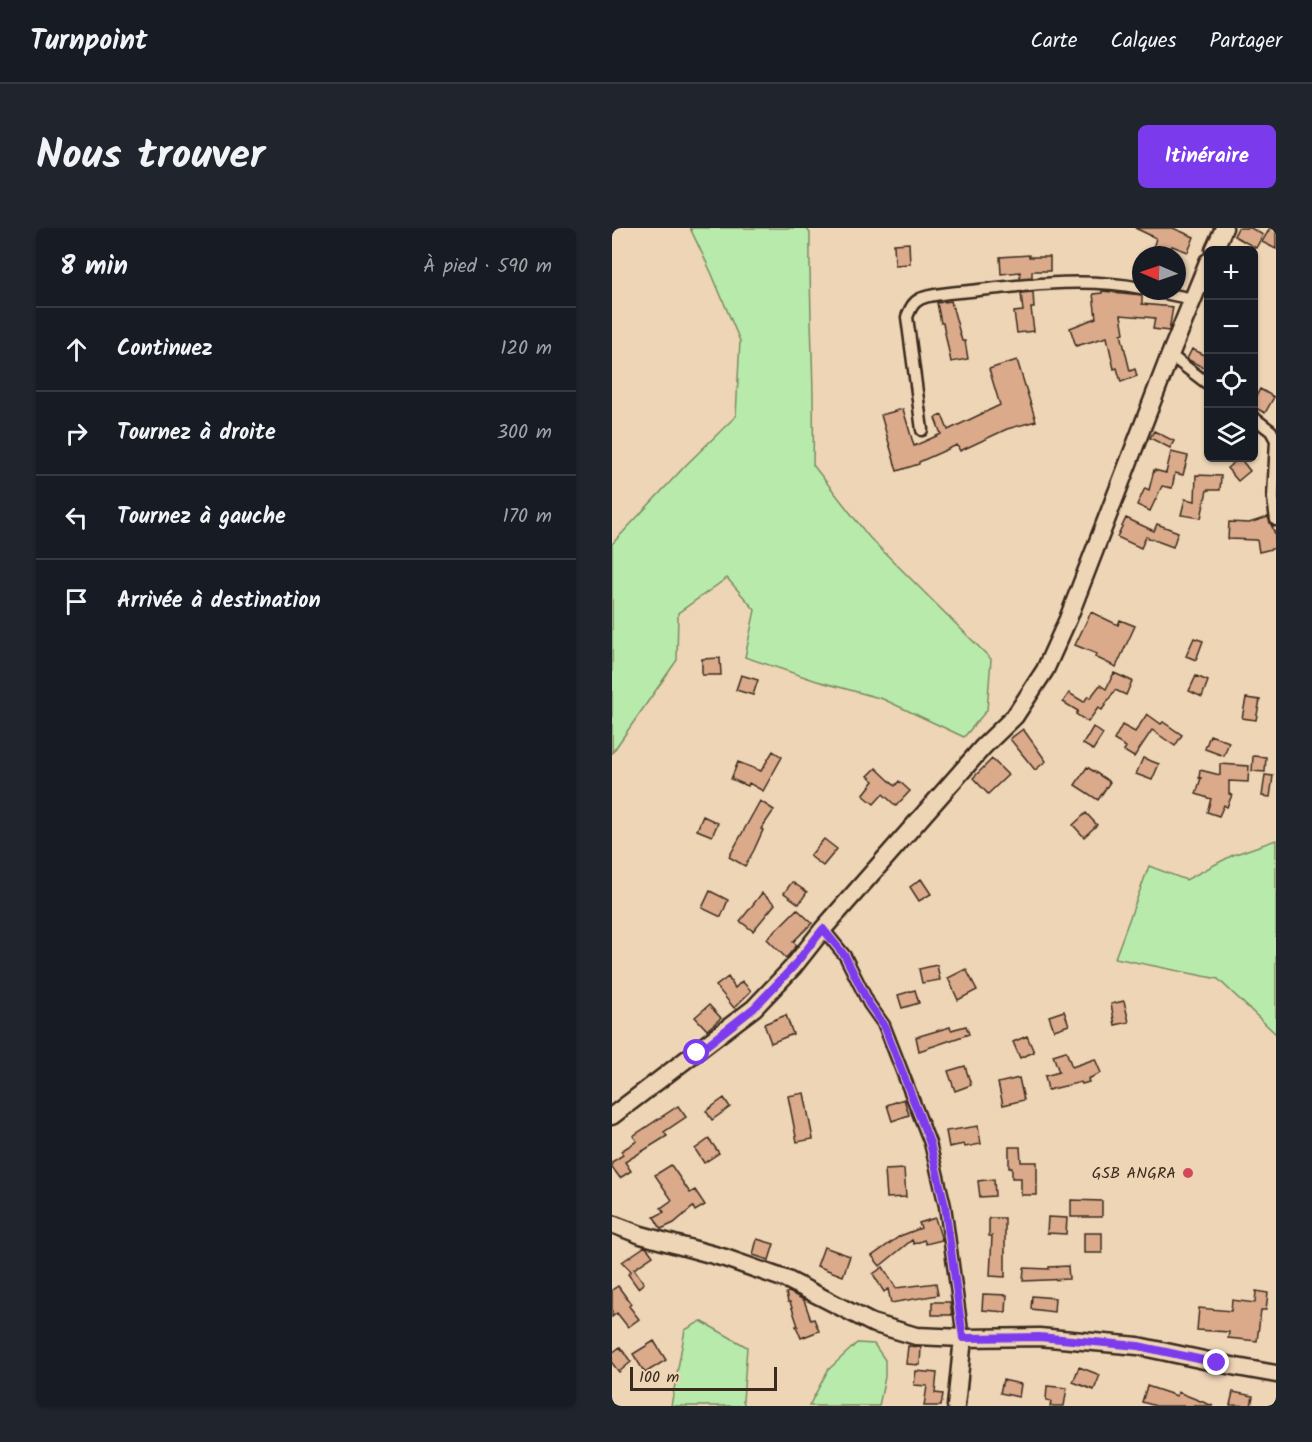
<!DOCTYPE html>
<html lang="fr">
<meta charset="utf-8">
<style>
:root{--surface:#171b24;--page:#20242c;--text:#f1f3f6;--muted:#9ea1a6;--line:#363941;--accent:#7c3aed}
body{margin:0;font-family:Kalam,sans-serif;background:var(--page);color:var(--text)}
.controls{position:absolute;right:18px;top:18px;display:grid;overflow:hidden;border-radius:9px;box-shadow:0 2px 4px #0004}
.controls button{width:54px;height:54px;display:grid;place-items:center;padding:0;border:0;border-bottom:2px solid var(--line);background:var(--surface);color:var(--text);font:30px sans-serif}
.compass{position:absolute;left:520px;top:18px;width:54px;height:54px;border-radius:50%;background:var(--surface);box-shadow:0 2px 4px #0004;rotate:272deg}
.scale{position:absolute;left:18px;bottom:15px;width:147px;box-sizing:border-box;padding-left:6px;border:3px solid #3b2a1e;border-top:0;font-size:16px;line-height:21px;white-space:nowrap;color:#3b2a1e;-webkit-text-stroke:4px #eed5b6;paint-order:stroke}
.stop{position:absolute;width:18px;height:18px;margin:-14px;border:4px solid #7c3aed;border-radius:50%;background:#fff}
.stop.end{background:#7c3aed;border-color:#fff;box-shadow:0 2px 6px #0008}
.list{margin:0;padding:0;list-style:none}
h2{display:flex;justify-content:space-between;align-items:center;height:78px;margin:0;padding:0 24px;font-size:26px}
h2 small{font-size:20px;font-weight:400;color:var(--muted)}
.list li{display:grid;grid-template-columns:39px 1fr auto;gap:18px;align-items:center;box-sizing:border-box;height:84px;padding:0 24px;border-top:2px solid var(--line)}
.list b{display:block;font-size:22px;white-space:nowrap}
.list em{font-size:20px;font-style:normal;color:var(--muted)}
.icon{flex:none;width:33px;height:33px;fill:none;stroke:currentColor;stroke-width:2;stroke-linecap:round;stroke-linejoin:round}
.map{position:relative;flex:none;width:664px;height:1178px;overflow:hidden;border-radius:9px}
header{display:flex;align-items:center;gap:36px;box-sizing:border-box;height:84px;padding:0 30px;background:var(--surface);border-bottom:2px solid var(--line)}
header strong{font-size:28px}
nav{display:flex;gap:33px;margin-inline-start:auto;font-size:21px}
.intro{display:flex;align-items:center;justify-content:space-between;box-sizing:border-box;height:144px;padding:0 36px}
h1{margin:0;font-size:42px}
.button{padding:15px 27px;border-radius:9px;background:var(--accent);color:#fff;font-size:21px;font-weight:700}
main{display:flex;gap:36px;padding:0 36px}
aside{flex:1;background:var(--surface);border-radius:9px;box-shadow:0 2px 4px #0004}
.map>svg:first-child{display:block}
</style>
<header>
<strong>Turnpoint</strong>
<nav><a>Carte</a><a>Calques</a><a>Partager</a></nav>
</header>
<div class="intro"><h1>Nous trouver</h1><a class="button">Itinéraire</a></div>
<main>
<aside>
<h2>8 min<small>À pied · 590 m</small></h2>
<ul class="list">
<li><svg class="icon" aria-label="ahead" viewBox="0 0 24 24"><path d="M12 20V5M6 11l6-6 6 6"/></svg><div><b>Continuez</b></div><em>120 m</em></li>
<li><svg class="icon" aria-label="right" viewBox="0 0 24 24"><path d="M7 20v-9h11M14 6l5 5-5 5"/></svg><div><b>Tournez à droite</b></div><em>300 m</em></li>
<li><svg class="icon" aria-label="left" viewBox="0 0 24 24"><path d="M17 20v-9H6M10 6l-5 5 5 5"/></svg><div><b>Tournez à gauche</b></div><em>170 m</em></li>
<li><svg class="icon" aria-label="arrive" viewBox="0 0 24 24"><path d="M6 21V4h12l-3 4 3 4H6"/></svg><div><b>Arrivée à destination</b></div></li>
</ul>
</aside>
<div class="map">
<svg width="664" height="1178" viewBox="0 0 664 1178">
<rect width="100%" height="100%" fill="#eed5b6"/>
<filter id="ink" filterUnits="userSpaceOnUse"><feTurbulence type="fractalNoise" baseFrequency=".0167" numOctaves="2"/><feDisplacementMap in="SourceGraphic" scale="12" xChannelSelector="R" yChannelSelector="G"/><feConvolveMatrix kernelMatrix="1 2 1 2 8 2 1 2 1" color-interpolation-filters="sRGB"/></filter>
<g filter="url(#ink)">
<path fill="#b8ebab" stroke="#7a8a64" stroke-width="1.5" d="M78,0h116l4,5c-1,77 5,155 3,232l56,72 122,122 -4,51 -23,27 -81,-38 -66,-18 -72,-24 10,-47 -28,-32 -49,35 -1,47 -65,93v-209l75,-80 49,-48 4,-75 -29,-69z
M664,612v194l-58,-55 -103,-21 34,-92 37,14 47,-25z
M89,1093l46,26 -4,54 2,5h-74l14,-76z
M245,1115l17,1 11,16v17l-6,29h-70l19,-36z"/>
<path fill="#daaa8b" stroke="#3b2a1e" stroke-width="1.5" d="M523,0h38l21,9 -6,15 -16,-6 -3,9h-18l5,-17z
M626,0h13l12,7 -7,13 -22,-12z
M658,0h6v21l-14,-7z
M297,15l1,21 -15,1 -1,-21z
M417,27v2h21v14h-18v6l-12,1v-6l-19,2 -1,-17z
M490,63l40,4v9l31,3 -4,24 -16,-2 2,-11 -34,-3 3,18 -3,1 9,37 5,-2 2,7 -16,6 -4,-14 -3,1 -7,-32 -31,9 -6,-18 26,-10 -3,-24 9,-1z
M421,64l1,16h-3l3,23 -17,2 -3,-21 9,-1 -2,-18z
M339,73l11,40h3l3,18 -17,3 -8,-39h-2l-4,-20z
M580,121l17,8 -3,12 -19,-10z
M405,132l19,61 -29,8 -47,22 -3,-6 -38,17v2l-22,7 -16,-56 22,-6 11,37 27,-12 -6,-16 7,-3 6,15 52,-25 -11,-36z
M648,161l14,8 -9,16 -11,-6v-7z
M542,203l20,10 -4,7 -20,-10z
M559,224l17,4 -5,19 -8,-2 -3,15 -10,-2 -12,25 -13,-6 8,-17 4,2 5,-20 12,3z
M628,230l10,13 -12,10 -11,-13z
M584,247l25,1 -1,14h-13l-6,28 -20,-3 4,-16 10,2z
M656,289l7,17 1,14 -17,4 -2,-12 -29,-1 1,-17 20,1z
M514,290l28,13 3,-7 21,8 -5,15 -27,-10 -5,11 -24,-11z
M479,384l27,13 2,-5 15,6 -19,41 -21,-10 2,-3 -22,-9z
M582,410l9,3 -7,19 -10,-4z
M108,430l1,17h-19v-16z
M502,445l18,8 -6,14 -11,-5 -13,20 -4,-2 -10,14 -12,-8 2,-3 -15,-9 6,-9 15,9 4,-6 2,2 10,-13 6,4z
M129,447l17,5 -5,15 -17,-5z
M584,448l12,5 -6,16 -13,-6z
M634,470l14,2 -4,20 -14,-2z
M535,486l14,10 2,-2 19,13 -7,11 -23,-16 -18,27 -10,-6 2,-4 -12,-7 8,-15 13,7z
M481,499l10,7 -10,16 -10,-6z
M411,501l23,32 -11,9 -25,-31z
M598,507l19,7 -5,14 -19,-7z
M161,523l9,6 -19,34 -14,-8 -1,3 -17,-7 7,-17 23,9z
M641,528l13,1 -1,15 -13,-1z
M531,530l16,6 -7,16 -16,-6z
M380,531l16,16 -20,19 -15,-16z
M608,536l29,2 -1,16 -19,-1v13l3,1 -5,12 -3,-2 -5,11 -12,-4 4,-13 -15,-5 5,-16h-2l1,-8 20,5z
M475,539l23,15 -12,18 -23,-15z
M264,540l19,18 4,-5 11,10 -14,15 -13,-12 -9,10 -11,-9 11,-14 -6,-5z
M653,547l8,1 -3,21 -8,-1z
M148,573l14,9 -13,19 2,1 -9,20 -9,16 -16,-9z
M474,585l11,12 -13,12 -11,-12z
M91,588l15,7 -6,13 -15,-6z
M212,611l13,10 -14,17 -13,-10z
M309,651l10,15 -12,7 -9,-14z
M180,654l15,10 -8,12 -15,-11z
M98,663l18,9 -7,17 -19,-9z
M150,665l13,11 -22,27 -13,-10z
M185,681l15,14 -19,19 4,3 -11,13 -19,-19z
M325,737l3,15 -18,3 -3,-14z
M354,741l11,21 -19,10 -10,-22z
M116,749l7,11 7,-7 9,10 -17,17 -18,-22z
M303,762l4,13 -17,5 -4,-13z
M512,773l5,21 -14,3 -4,-21z
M97,777l12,13 -14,12 -12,-13z
M452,783l5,14 -15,5 -5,-14z
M174,787l7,19 -22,9 -7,-19z
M354,798l3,8 -50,17 -3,-14 34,-10 1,3z
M415,808l7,16 -14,6 -7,-16z
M454,823l6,16 23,-8 6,14 -13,6 1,3 -7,2 -1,-2 -33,8 -3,-14 14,-4 -6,-17z
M353,838l6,19 -16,6 -7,-20z
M407,850l5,22 -21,5 -5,-22z
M192,865l9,46 -16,3 -9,-46z
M112,870l6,9 -18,13 -6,-9z
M292,871l5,16 -17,6 -5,-16z
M66,878l8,11 -22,15 3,4 -42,26 6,9 -11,7 -8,-11v-5l11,-7 -2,-4 16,-10 -4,-5z
M366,898l3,18 -16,3 -1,-3 -15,3 -3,-16z
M97,911l10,14 -15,10 -9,-14z
M397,919h11l1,15h16v33h-16v-17h-9v-10h-3z
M59,937l19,28 5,-3 10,15 -10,6 -2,-4 -19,16 -13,6 -7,-12 10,-5 -3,-4 11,-8 -17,-25z
M292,941l2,28 -19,1 -2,-28z
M382,951l1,17 -15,1 -2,-16z
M459,972l31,1v16h-31z
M436,989l19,1 -1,16 -19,-1z
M323,990l7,22 -16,4 -2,-4 -10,4 -2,-4 -32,26 -8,-10 28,-20 21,-8 -2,-5z
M377,990h16v59l-15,-1 2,-40h-3z
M472,1005h18v20h-18z
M145,1011l17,5 -5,16 -16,-5z
M32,1019l3,1 6,8 -19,13 10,14 -6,5 -10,-14 3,-3 -9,-9z
M212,1019l26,9 -7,20 -26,-10z
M456,1038l1,13 -46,2 1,-13 25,1v-2z
M271,1039l13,21 40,-5 2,12 -47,8 -3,-14 -4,3 -11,-18z
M6,1058l13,18 -2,2 10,13 -11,8 -11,-14 -5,4v-27z
M644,1063l12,2 -2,17h-5l-4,31 -29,-3 1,-6 -32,-2 2,-22 32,3 1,-11 23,3z
M177,1064l15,8 7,20 3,-1 5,12 -18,7 -5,-12h2l-8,-24h-2l-2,-9z
M371,1066l24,1 -1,17 -24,-2z
M420,1068l23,2 -1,14 -23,-3z
M320,1074h18l2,13h-20z
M42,1113l12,19 -21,13 -12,-19z
M296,1118l13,1 -1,18 -14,-1z
M8,1119l11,15 -12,10 -7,-9v-10z
M467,1139l21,8 -6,15 -21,-8z
M304,1143l21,2 -2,20 8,1 -2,12h-17l3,-20 -13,-1z
M391,1152l18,4 -2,13 -19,-4z
M435,1158l20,2 -3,18h-14l1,-5 -5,-1z
M535,1158l30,10 1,-4 35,14h-57l-14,-4z
M621,1164l20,4 -2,10 -21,-1z"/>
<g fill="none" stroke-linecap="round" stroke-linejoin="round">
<g stroke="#3b2a1e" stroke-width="15">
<path id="street" d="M542,63l39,8
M558,127l38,29
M642,190l17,13 5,9 -3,58 3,22
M310,202l-15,-113c3,-7 5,-14 13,-18 8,-5 39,-7 50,-8 57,-6 114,-14 171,-3
M211,701l22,27 24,48 15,21 46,118 15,63 18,132"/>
</g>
<g stroke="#3b2a1e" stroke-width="21">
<path id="secondary" d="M602,22l10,-22
M0,888l142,-108 39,-41 30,-38 160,-182 32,-31 30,-46 23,-51 102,-264 38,-93
M0,996l29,11 84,23 63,22 84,43 44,13 47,2 76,-1 99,9 99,21 39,7
M344,1178l7,-68"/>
</g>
<use href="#street" stroke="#eed5b6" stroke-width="10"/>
<use href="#secondary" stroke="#eed5b6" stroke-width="16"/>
</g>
</g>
<g fill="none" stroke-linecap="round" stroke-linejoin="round" filter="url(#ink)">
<path stroke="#7c3aed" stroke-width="8" d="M85,825l57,-45 39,-41 30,-38 22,27 24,48 15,21 46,118 15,63 18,132 76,-1 99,9 79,17"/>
</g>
<circle fill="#d1495b" stroke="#eed5b6" stroke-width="2" cx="576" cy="945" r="6"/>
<g text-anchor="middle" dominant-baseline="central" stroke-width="6" stroke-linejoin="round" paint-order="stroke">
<g font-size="16" fill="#3b2a1e" stroke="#eed5b6" text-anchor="end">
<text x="564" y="945">GSB ANGRA</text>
</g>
</g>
</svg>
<div class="controls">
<button>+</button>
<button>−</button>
<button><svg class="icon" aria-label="locate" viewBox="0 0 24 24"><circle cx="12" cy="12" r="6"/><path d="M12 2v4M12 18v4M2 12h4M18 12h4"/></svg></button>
<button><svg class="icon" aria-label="layers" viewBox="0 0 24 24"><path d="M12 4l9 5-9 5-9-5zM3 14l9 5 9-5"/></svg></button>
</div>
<svg class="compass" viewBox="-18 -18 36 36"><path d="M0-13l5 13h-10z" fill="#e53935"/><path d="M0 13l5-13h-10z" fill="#9ea1a6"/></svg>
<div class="scale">100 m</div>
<div class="stop" style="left:85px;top:825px"></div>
<div class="stop end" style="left:605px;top:1135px"></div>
</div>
</main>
